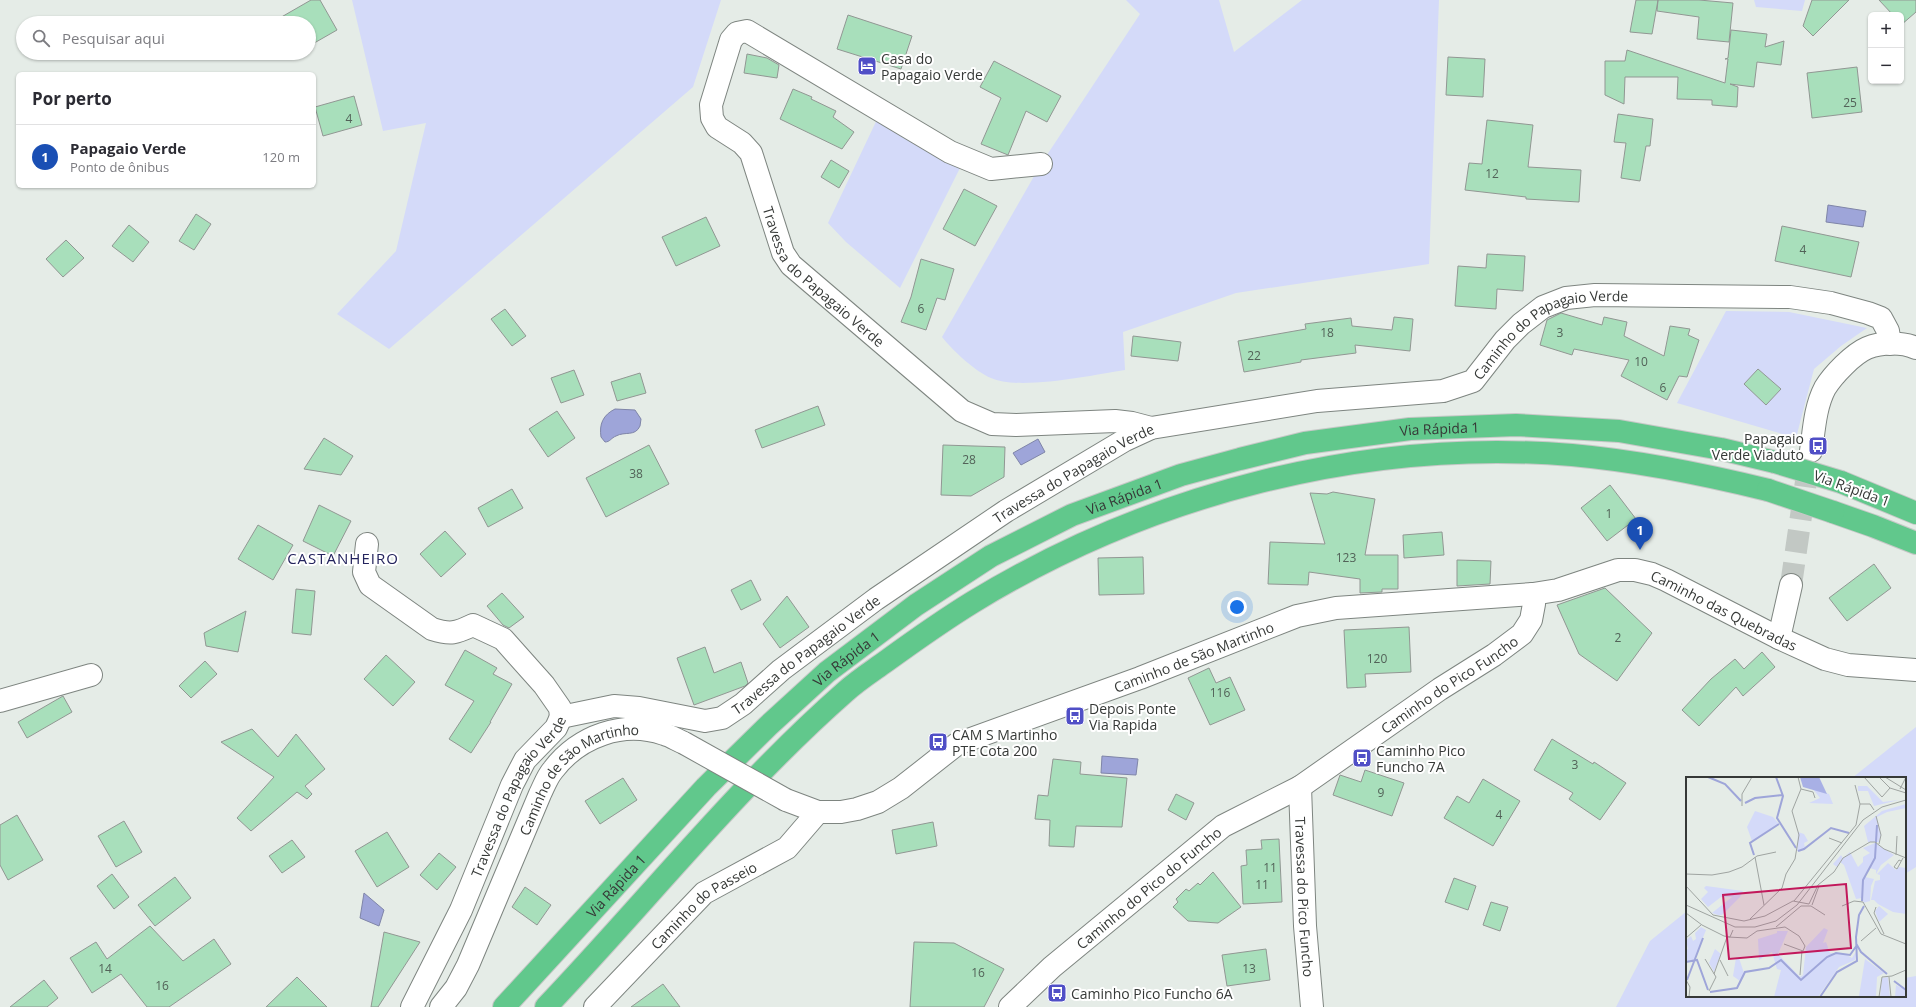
<!DOCTYPE html>
<html lang="pt">
<meta charset="utf-8">
<style>
:root{--surface:#fff;--page:#f2f2f3;--text:#2b2b33;--muted:#7c7c81;--line:#e1e1e2;--accent:#0b8043}
body{margin:0;font-family:"Open Sans",sans-serif;background:var(--page);color:var(--text)}
.controls{position:absolute;right:12px;top:12px;display:grid;overflow:hidden;border-radius:6px;box-shadow:0 1px 3px #0004}
.controls button{width:36px;height:36px;display:grid;place-items:center;padding:0;border:0;border-bottom:1px solid var(--line);background:var(--surface);color:var(--text);font:20px sans-serif}
.you{position:absolute;left:1237px;top:607px;width:14px;height:14px;margin:-10px;border:3px solid #fff;border-radius:50%;background:#1a73e8;box-shadow:0 0 0 6px #1a73e833}
.badge{display:grid;place-items:center;width:26px;height:26px;border-radius:50%;background:var(--accent);color:#fff;font-size:13px;font-weight:700}
.pin{position:absolute;translate:-50% -33px;filter:drop-shadow(0 1px 2px #0008)}
.pin::after{content:'';position:absolute;top:21px;width:14px;height:12px;background:inherit;clip-path:polygon(0 0,100% 0,50% 100%)}
.list{margin:0;padding:0;list-style:none}
h2{display:flex;justify-content:space-between;align-items:center;height:52px;margin:0;padding:0 16px;font-size:17px}
h2 small{font-size:13px;font-weight:400;color:var(--muted)}
.list li{display:grid;grid-template-columns:26px 1fr auto;gap:12px;align-items:center;box-sizing:border-box;height:64px;padding:0 16px;border-top:1px solid var(--line)}
.list b{display:block;font-size:15px;white-space:nowrap}
.list p{margin:0;font-size:13px;white-space:nowrap;color:var(--muted)}
.list em{font-size:13px;font-style:normal;color:var(--muted)}
.icon{flex:none;width:22px;height:22px;fill:none;stroke:currentColor;stroke-width:2;stroke-linecap:round;stroke-linejoin:round}
.map{position:relative;flex:none;width:1916px;height:1007px;overflow:hidden}
.search{position:absolute;background:var(--surface);box-shadow:0 1px 3px #0004;left:16px;top:16px;width:300px;height:44px;display:flex;align-items:center;gap:10px;box-sizing:border-box;padding:0 14px;border-radius:22px;color:var(--muted);font-size:15px}
.panel{position:absolute;background:var(--surface);box-shadow:0 1px 3px #0004;left:16px;top:72px;width:300px;height:116px;border-radius:6px}
.map>svg:first-child{display:block}
</style>
<div class="map">
<svg width="1916" height="1007" viewBox="0 0 1916 1007">
<rect width="100%" height="100%" fill="#e5ece7"/>
<path fill="#d4daf9" d="M352,0h369l-28,87 -304,262 -52,-35 59,-63 30,-128 -43,8z
M1126,0h93l15,52 68,-52h137l-10,264 -193,29 -113,39 2,38c-32,5 -106,21 -134,8 -15,-6 -39,-28 -49,-41l99,-173 99,-150z
M1754,0h51l-3,11 -46,-4z
M881,111l84,47 -65,130 -54,-46 -18,-19z
M1726,311l63,1 78,16 -26,18 -27,23 -18,69 -119,-35z
M1916,727v140l-11,7v-96h-53z
M1687,911v85h218v-18l11,-2v31h-300l34,-66z"/>
<path fill="#9ea5d9" stroke="#7f85a8" d="M1828,205l38,6 -3,16 -37,-5z
M615,409l20,1 6,9 -1,7c-5,11 -15,5 -24,10 -5,2 -6,6 -11,6l-4,-5c-2,-13 2,-22 14,-28z
M1038,439l7,13 -24,13 -8,-12z
M1102,756l36,3 -2,16 -35,-2z
M364,893l20,17 -5,16 -19,-8z"/>
<path fill="#a8dfbb" stroke="#919793" d="M311,0h9l17,30 -28,16v-23h-38z
M1636,0h22l-6,34 -22,-2z
M1658,0h41l34,3 -4,39 -32,-3 2,-22 -42,-6z
M1812,0h37l-36,36 -10,-10z
M1879,0h37v12l-15,13v-10h-8z
M848,15l64,21 -11,33 -64,-20z
M1731,30l36,4 -2,13 19,-6 -3,24 -24,-3 -3,25 -24,-3 8,3 -1,20 -25,-2v-5l-35,-1 1,-22h-53l-1,27 -19,-9v-34h20l2,-11 98,33 3,-24h-3l3,-1z
M747,54l20,4 12,7 -2,13 -33,-5z
M1448,57l37,2 -2,38 -37,-2z
M994,61l67,35 -14,26 -21,-11 -18,44 -27,-11 20,-46 -21,-11z
M1857,67l5,45 -50,6 -5,-45z
M793,89l19,8 -1,2 25,12 -3,6 21,15 -12,17 -62,-30z
M354,96l8,29 -39,11 -8,-29z
M1618,114l35,5 -3,27h-4l-6,35 -19,-3 5,-35 -12,-1z
M1487,120l46,5 -5,42 53,3 -2,32 -53,-3v-2l-61,-7 4,-27 13,1z
M831,160l18,11 -10,17 -18,-11z
M964,189l33,17 -22,40 -32,-17z
M196,214l15,10 -17,26 -15,-9z
M706,217l14,29 -44,20 -14,-29z
M129,225l20,17 -16,20 -21,-16z
M1782,226l77,16 -8,35 -76,-16z
M66,240l18,18 -21,19 -17,-18z
M1487,254l38,2 -2,35 -26,-2 -1,20 -41,-3 3,-40 28,2z
M921,259l33,10 -9,31 -8,-2 -11,32 -25,-8 10,-25z
M505,309l21,27 -14,10 -21,-27z
M1561,313l41,12 2,-8 23,5 -3,14 40,20 6,-30 20,3 -2,6 11,5 -12,37 -8,-1 -12,24 -46,-24 8,-16 -55,-11 -2,6 -32,-10 7,-25z
M1394,317l19,2 -3,32 -55,-6 1,8 -55,7v2l-57,10 -6,-31 68,-12 -1,-5 46,-6 1,8 40,4z
M1133,336l48,6 -3,19 -47,-5z
M1758,369l23,20 -15,16 -22,-21z
M574,370l10,25 -23,8 -10,-25z
M640,373l6,20 -29,8 -6,-19z
M818,406l7,19 -63,23 -7,-18z
M557,411l18,27 -27,19 -19,-28z
M324,438l29,18 -12,19 -37,-6z
M649,445l20,39 -63,33 -20,-39z
M943,445l62,2 -1,30 -33,19 -30,-1z
M1610,485l26,34 -29,22 -26,-33z
M512,489l11,19 -35,19 -10,-19z
M1333,492l42,7 -10,56h33v34h-16v3l-22,1v-14l-51,-7 -1,13 -40,-1 2,-42 55,2 -15,-51 17,1z
M319,505l32,16 -18,35 -30,-15z
M258,525l35,20 -20,35 -35,-21z
M445,531l21,23 -25,23 -21,-23z
M1442,532l2,23 -40,3 -1,-23z
M1143,557l1,37 -45,1 -1,-37z
M1457,560l34,1 -1,23 -33,2z
M1874,564l17,24 -44,33 -18,-23z
M751,580l10,20 -20,10 -10,-20z
M1605,588l47,45 -35,48 -38,-27 -22,-49z
M296,589l19,2 -4,44 -19,-2z
M502,593l22,24 -15,11 -6,-3 -16,-19z
M787,596l22,31 -29,21 -17,-24z
M246,611l-8,41 -32,-6 -2,-13z
M1409,627l2,45 -46,2 1,13 -19,1 -3,-58z
M705,647l9,26 27,-11 7,21 -3,3 -51,19 -17,-47z
M465,650l32,18 -4,6 19,10 -22,38h1l-20,31 -22,-14 25,-38 -29,-16z
M1762,652l13,15 -32,29 -7,-9 -37,39 -17,-16 29,-31 24,-20 9,10z
M386,655l29,27 -22,24 -29,-27z
M205,661l12,13 -26,24 -12,-12z
M1209,668l7,15 14,-6 15,33 -35,15 -22,-47z
M63,696l9,16 -45,26 -9,-16z
M252,729l26,28 18,-23 29,35 -20,17 7,8 -5,5 -10,-7 -46,39 -14,-13 37,-41 -53,-35z
M1552,739l41,25 1,-2 32,21 -26,37 -31,-21 4,-6 -39,-23z
M1053,759l28,3 -1,12 47,4 -5,49 -46,-1 -2,21 -25,-1 1,-26 -15,-1 3,-24 10,1z
M1365,770l39,13 -12,33 -59,-21 7,-20 21,7z
M623,778l14,22 -37,24 -15,-23z
M1483,779l37,22 -27,45 -49,-28 13,-22 12,7z
M1176,794l18,9 -8,17 -18,-10z
M17,815l26,45 -35,20 -8,-15v-40z
M124,821l18,31 -26,15 -18,-31z
M933,822l4,24 -41,8 -4,-24z
M387,832l22,35 -32,20 -22,-36z
M1279,839l3,63 -39,2 -2,-38 6,-1 -1,-15 16,-1 -1,-9z
M292,840l13,17 -23,16 -13,-17z
M439,853l17,14 -19,23 -17,-15z
M1213,872l28,35 -23,16 -30,-2 -15,-14 5,-5 -2,-3 10,-10 3,2 9,-8 2,2z
M112,874l17,23 -15,12 -17,-23z
M175,877l16,21 -36,28 -17,-21z
M1454,878l22,8 -8,24 -23,-8z
M525,887l26,18 -14,20 -25,-18z
M1491,902l17,5 -8,24 -17,-6z
M150,926l33,35 31,-22 17,25 -62,43h-22l-26,-33 -29,19 -22,-35 26,-16 11,17z
M384,932l36,10 -42,65h-7z
M914,942l40,1 50,26 -20,38h-74z
M1266,949l4,31 -43,6 -5,-31z
M297,977l30,30h-61z
M44,980l14,18 -11,9h-37z
M663,984l17,23h-49z"/>
<g fill="none" stroke-linecap="round" stroke-linejoin="round">
<path stroke="#c2c8c4" stroke-width="22" stroke-dasharray="22 11" stroke-linecap="butt" d="M1791,585l19,-131"/>
<g stroke="#7e8580" stroke-width="24">
<g id="minor">
<path id="s1" d="M1041,164l-50,5 -41,-17 -203,-121 -10,2 -6,7 -20,65 1,13 5,9 25,16 9,10 32,100 8,12 171,146 30,13 24,1 99,-4 17,2 19,5"/>
<path d="M1811,451c3,-21 4,-44 14,-63 8,-13 28,-34 42,-40 14,-6 36,-6 49,0"/>
<path d="M367,544l-3,28 6,13 62,44c19,6 24,4 41,-4l30,14 41,46 16,23 1,9"/>
<path d="M1779,638l12,-53"/>
<path d="M0,701l91,-26"/>
<path id="s2" d="M561,717l53,-11 25,2 66,13 17,-3 21,-14 38,-34 95,-71 130,-88 119,-71 26,-12 166,-27 126,-10 30,-10 32,-41 16,-16 22,-17 23,-9 29,-3 195,2 41,6 37,10 13,5 7,13 2,13"/>
<path id="s3" d="M1300,787l5,139 7,81"/>
<path id="s4" d="M786,800l32,12h23l16,-3 21,-7 23,-14 56,-44 183,-66 157,-62 39,-8 197,-14 25,-4 60,-20h17l17,4 14,6 113,58 46,21 23,6 68,5"/>
<path id="s5" d="M412,1007l49,-97 51,-125 13,-25 31,-32 5,-11"/>
<path id="s6" d="M441,1007l15,-19 12,-23 72,-171c4,-8 7,-17 13,-24 26,-34 70,-50 111,-36 7,2 13,6 20,9"/>
<path id="s7" d="M595,1007l109,-114 83,-45 31,-36"/>
<path id="s8" d="M1010,1007l42,-40 171,-141 77,-39 140,-98 54,-34 28,-21 9,-14 3,-16 -1,-10"/>
</g>
</g>
<g stroke="#c7c8c7" stroke-width="24">
<g id="highway">
<path d="M1841,482l75,31"/>
<path d="M1833,512l40,14 43,17"/>
<path id="s9" d="M504,1007l202,-220 62,-61 59,-54 89,-67 75,-49 81,-41 109,-40 59,-16 65,-16 105,-14 106,-4 103,6 102,18 54,13"/>
<path d="M546,1007c100,-105 190,-219 299,-315 12,-11 26,-20 40,-30 29,-21 57,-41 88,-60 177,-108 391,-164 599,-147 66,6 131,19 196,35"/>
</g>
</g>
<use href="#minor" stroke="#fff" stroke-width="22"/>
<use href="#highway" stroke="#61c88c" stroke-width="22"/>
<g stroke="#7e8580" stroke-width="24" stroke-linecap="butt">
<path id="minor-bridge" d="M684,743l102,57"/>
</g>
<g stroke="#c7c8c7" stroke-width="24" stroke-linecap="butt">
<path id="highway-bridge" d="M1775,462l66,20
M1768,490l65,22"/>
</g>
<use href="#minor-bridge" stroke="#fff" stroke-width="22"/>
<use href="#highway-bridge" stroke="#61c88c" stroke-width="22"/>
</g>
<defs>
<g id="hotel-square" transform="scale(1)"><rect x="-9" y="-9" width="18" height="18" rx="4" fill="#504fc6" stroke="#fff"/><path d="M-6-4.5h1.5V1H6V5H4.5V3h-9V5H-6ZM-4 0a1.8 1.8 0 1 1 3.6 0ZM.5 0V-2.5h3Q6-2.5 6 0Z" fill="#fff"/></g>
<g id="bus-square" transform="scale(1)"><rect x="-9" y="-9" width="18" height="18" rx="4" fill="#504fc6" stroke="#fff"/><path d="M-5-6H5V4H4V6H2V4H-2V6H-4V4H-5ZM-3.5-4V0h7V-4ZM-3.5 1.2v1.5H-2V1.2ZM2 1.2v1.5H3.5V1.2Z" fill="#fff"/></g>
</defs>
<g fill-rule="evenodd">
<use href="#hotel-square" x="867" y="66"/>
<use href="#bus-square" x="1818" y="446"/>
<use href="#bus-square" x="1075" y="716"/>
<use href="#bus-square" x="938" y="742"/>
<use href="#bus-square" x="1362" y="758"/>
<use href="#bus-square" x="1057" y="993"/>
</g>
<g text-anchor="middle" dominant-baseline="central" stroke-width="4" stroke-linejoin="round" paint-order="stroke">
<g font-size="12" fill="#526258">
<text x="1850" y="102">25</text>
<text x="349" y="118">4</text>
<text x="1492" y="173">12</text>
<text x="1803" y="249">4</text>
<text x="921" y="308">6</text>
<text x="1327" y="332">18</text>
<text x="1560" y="332">3</text>
<text x="1254" y="355">22</text>
<text x="1641" y="361">10</text>
<text x="1663" y="387">6</text>
<text x="969" y="459">28</text>
<text x="636" y="473">38</text>
<text x="1609" y="513">1</text>
<text x="1346" y="557">123</text>
<text x="1618" y="637">2</text>
<text x="1377" y="658">120</text>
<text x="1220" y="692">116</text>
<text x="1575" y="764">3</text>
<text x="1381" y="792">9</text>
<text x="1499" y="814">4</text>
<text x="1270" y="867">11</text>
<text x="1262" y="884">11</text>
<text x="105" y="968">14</text>
<text x="1249" y="968">13</text>
<text x="978" y="972">16</text>
<text x="162" y="985">16</text>
</g>
<g font-size="14" fill="#363937" stroke="#fff" text-anchor="start">
<text x="881" y="58">Casa do<tspan x="881" dy="16">Papagaio Verde</tspan></text>
<text x="1804" y="438" text-anchor="end">Papagaio<tspan x="1804" dy="16">Verde Viaduto</tspan></text>
<text x="1089" y="708">Depois Ponte<tspan x="1089" dy="16">Via Rapida</tspan></text>
<text x="952" y="734">CAM S Martinho<tspan x="952" dy="16">PTE Cota 200</tspan></text>
<text x="1376" y="750">Caminho Pico<tspan x="1376" dy="16">Funcho 7A</tspan></text>
<text x="1071" y="993">Caminho Pico Funcho 6A</text>
</g>
<g font-size="14" fill="#363937" stroke="#fff">
<text stroke="none"><textPath href="#s1" startOffset="633">Travessa do Papagaio Verde</textPath></text>
<text stroke="none"><textPath href="#s2" startOffset="1106">Caminho do Papagaio Verde</textPath></text>
<text stroke="none"><textPath href="#s9" startOffset="1137">Via Rápida 1</textPath></text>
<text stroke="none"><textPath href="#s2" startOffset="593">Travessa do Papagaio Verde</textPath></text>
<text transform="translate(1852 488) rotate(20)">Via Rápida 1</text>
<text stroke="none"><textPath href="#s9" startOffset="813">Via Rápida 1</textPath></text>
<text stroke="none"><textPath href="#s4" startOffset="998">Caminho das Quebradas</textPath></text>
<text stroke="none"><textPath href="#s2" startOffset="269">Travessa do Papagaio Verde</textPath></text>
<text stroke="none"><textPath href="#s4" startOffset="446">Caminho de São Martinho</textPath></text>
<text stroke="none"><textPath href="#s9" startOffset="489">Via Rápida 1</textPath></text>
<text stroke="none"><textPath href="#s8" startOffset="547">Caminho do Pico Funcho</textPath></text>
<text stroke="none"><textPath href="#s6" startOffset="277">Caminho de São Martinho</textPath></text>
<text stroke="none"><textPath href="#s5" startOffset="237">Travessa do Papagaio Verde</textPath></text>
<text stroke="none"><textPath href="#s9" startOffset="165">Via Rápida 1</textPath></text>
<text stroke="none"><textPath href="#s8" startOffset="183">Caminho do Pico do Funcho</textPath></text>
<text stroke="none"><textPath href="#s3" startOffset="110">Travessa do Pico Funcho</textPath></text>
<text stroke="none"><textPath href="#s7" startOffset="150">Caminho do Passeio</textPath></text>
</g>
<g font-size="15" letter-spacing="1" fill="#23235d" stroke="#fff">
<text x="343" y="558">CASTANHEIRO</text>
</g>
</g>
<g transform="translate(1686 777)">
<rect width="220" height="220" fill="#e5ece7"/>
<path d="M172,9h9l16,16 16,-2 -25,6 -6,-15h-10zM127,12l16,5 4,10 -24,-1 11,-5zM220,27v4l-19,4 -10,5 4,18 -2,7h-11l-4,-16 18,-15zM69,34l18,6 6,7 -27,17 -5,-14zM112,55l6,2 4,7 -4,2 1,5 -4,3h-4zM189,66l19,12 -13,10 -5,9v-4l-6,-2 -2,3 -3,6 9,2 -3,7 -1,15 -7,2 -1,-5 -6,1 -12,-34 -4,-3 -3,5 -4,-3 8,-9 2,3 7,-6 8,15 5,-5v-5l7,-4 -7,-5zM202,86l8,7 3,-3 7,1v46l-13,-2 -15,-8 -4,-4h-3l4,-19 5,-1v-5l-3,-1zM20,109l37,5 -3,6 -18,18h-4l-6,-2 20,-16h-11l-13,10 -7,-8 7,-7 -4,-4zM193,129l9,8 -9,8 -4,-11zM15,150l5,3 -12,30 -8,2v-12l2,-1 -2,-9 5,-4 2,5 3,-2 -1,-6zM138,151l4,2 -5,13 3,-1 4,11 15,1 7,4 5,-8 -2,10 -16,7 -21,30h-44l7,-27 -4,-1 -5,-17 -13,8 -1,-21 19,-6v-2h11l-10,23 22,23 3,-2 3,-28zM29,172l6,5 -7,18 -5,-9zM50,181h3l5,15 -4,8 -7,-5zM179,182l19,14 -7,4 -1,20 -17,-1zM202,200l2,20h-10l2,-19zM210,208l10,5v7h-11z" fill="#d4daf9"/>
<path d="M114,0h19l8,17 -24,-7z" fill="#a8b0e5"/>
<path fill="none" stroke="#9ea5d9" stroke-width="2" d="M22,0l17,7 16,17M90,0l7,19 -6,22 19,30M59,26l10,-5 27,-3M112,74l6,-2 27,-21 18,5M68,78l-4,-12 29,-19M176,124l1,-21 12,-22 2,-33M0,185l11,-2 11,30M1,203l16,-42M208,204l12,9M24,215l27,-4 8,-16 24,-4 12,-8 20,20 26,-23 9,-4 14,2 7,-10 4,7 26,22M134,220l17,-25 20,-11 -1,-24 3,-22 5,-9"/>
<path fill="none" stroke="#9fa4a1" stroke-width="1" d="M178,0l18,20 8,-9M193,0l11,11 16,5M199,0l21,13M169,8l5,19M115,12l12,3 2,6M214,12l6,-12M174,27h10l4,6M56,29v-12l10,-17M190,39l5,19 -2,9M143,61l13,5M210,78l1,-19M69,80l9,48M215,84l-2,-1 -5,7 3,2 6,-11M0,97l26,1 17,-3 13,-5 15,-11 19,-4M0,109l27,29 31,6 21,-5 28,-15 16,3 9,-19 16,-13 9,-14 27,-16h5l9,7 22,9M108,124l62,-76 4,-21M0,128l49,22h20l21,-6 21,-16 66,-85 19,-13 24,-7M126,128l7,-19M125,129l14,9M156,129l12,-5 9,1 18,32 25,10M190,130l-2,6 10,21M0,136l16,12 22,11 6,1 3,-7M64,142l32,-31 4,-14 9,-15 4,-24 -7,-24 9,-22 -3,-12M90,150l25,-21h10M42,160l19,1 10,-7 28,-4 14,9 6,10 -2,5 -19,-7M0,161l15,-13M175,164l15,-13M19,182l11,18 -7,14M34,183l8,16M28,197l13,-37M114,198l2,-25M203,200l2,20M0,203l4,7 -1,10M193,220l3,-20 10,-1 14,-6"/>
<path fill="#c2185b" fill-opacity="0.15" stroke="#c2185b" stroke-width="2" d="M160,107l5,64 -122,11 -6,-64z"/>
<rect width="220" height="220" fill="none" stroke="#363937" stroke-width="2"/>
</g>
</svg>
<div class="controls">
<button>+</button>
<button>−</button>
</div>
<div class="you"></div>
<div class="pin badge" style="left:1640px;top:550px;background:#1a4fb4">1</div>
<div class="search"><svg class="icon" aria-label="search" viewBox="0 0 24 24"><circle cx="10" cy="10" r="6"/><path d="M15 15l6 6"/></svg>Pesquisar aqui</div>
<section class="panel">
<h2>Por perto<small></small></h2>
<ul class="list">
<li><span class="badge" style="background:#1a4fb4">1</span><div><b>Papagaio Verde</b><p>Ponto de ônibus</p></div><em>120 m</em></li>
</ul>
</section>
</div>
